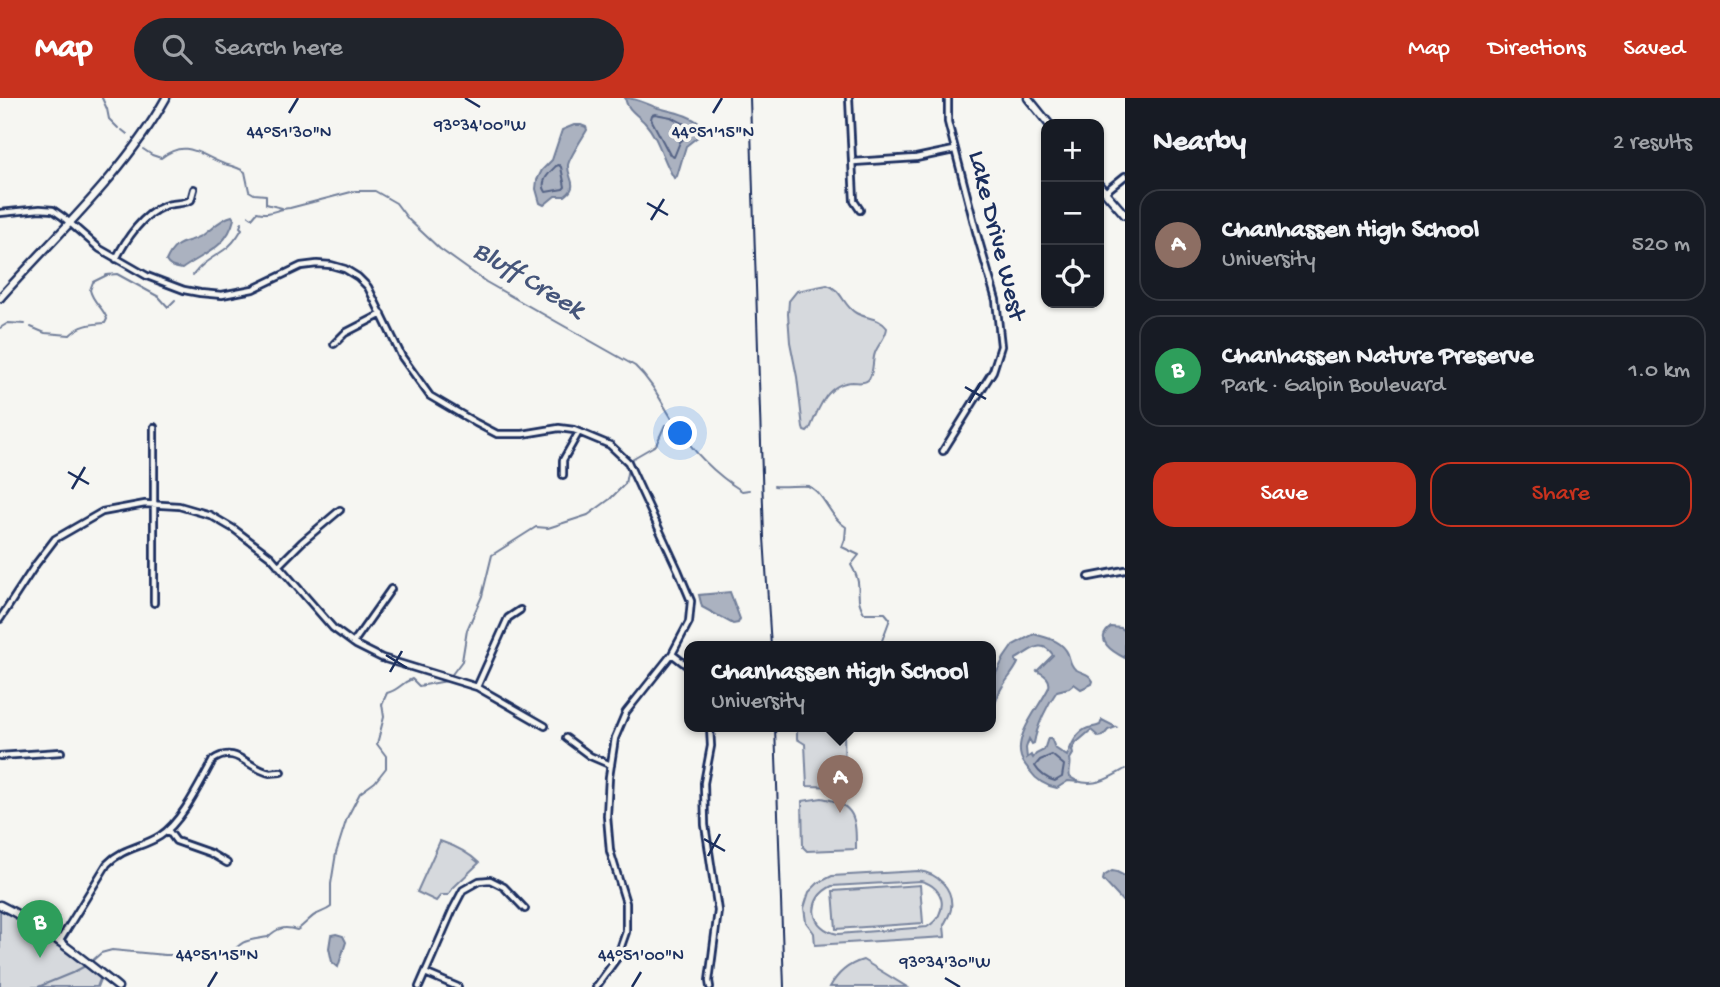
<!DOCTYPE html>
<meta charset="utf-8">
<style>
:root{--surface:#171b24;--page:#20242c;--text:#f1f3f6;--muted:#9ea1a6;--line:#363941;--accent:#c8321e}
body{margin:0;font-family:"Gochi Hand",sans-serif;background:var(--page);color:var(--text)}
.controls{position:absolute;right:21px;top:21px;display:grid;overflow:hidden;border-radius:14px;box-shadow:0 2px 5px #0004}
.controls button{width:63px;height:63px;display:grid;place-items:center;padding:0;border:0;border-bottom:2px solid var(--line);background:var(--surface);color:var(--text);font:35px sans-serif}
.you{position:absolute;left:681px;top:336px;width:24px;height:24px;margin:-18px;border:5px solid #fff;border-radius:50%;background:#1a73e8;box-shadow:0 0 0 10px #1a73e833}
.badge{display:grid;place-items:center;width:46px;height:46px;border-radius:50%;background:var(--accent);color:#fff;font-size:23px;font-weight:700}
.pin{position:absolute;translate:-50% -58px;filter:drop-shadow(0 2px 4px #0008)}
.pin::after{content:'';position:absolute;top:37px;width:24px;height:21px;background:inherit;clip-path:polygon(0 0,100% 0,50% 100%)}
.popup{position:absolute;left:684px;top:543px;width:312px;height:91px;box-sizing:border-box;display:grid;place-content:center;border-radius:14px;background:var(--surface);filter:drop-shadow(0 2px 5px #0005);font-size:23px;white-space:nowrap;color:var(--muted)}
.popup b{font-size:26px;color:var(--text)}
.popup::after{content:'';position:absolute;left:50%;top:100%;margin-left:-14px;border:14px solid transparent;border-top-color:var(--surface)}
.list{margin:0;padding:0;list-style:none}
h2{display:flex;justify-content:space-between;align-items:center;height:91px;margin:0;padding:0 28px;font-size:30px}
h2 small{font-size:23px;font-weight:400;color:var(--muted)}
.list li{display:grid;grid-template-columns:46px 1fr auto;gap:21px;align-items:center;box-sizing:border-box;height:112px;margin:0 14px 14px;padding:0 14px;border:2px solid var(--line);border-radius:21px}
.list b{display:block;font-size:26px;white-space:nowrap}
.list p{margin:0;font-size:23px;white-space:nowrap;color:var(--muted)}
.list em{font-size:23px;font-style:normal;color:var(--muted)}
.actions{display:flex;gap:14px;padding:21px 28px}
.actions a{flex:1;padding:16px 0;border:2px solid var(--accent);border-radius:21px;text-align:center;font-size:24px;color:var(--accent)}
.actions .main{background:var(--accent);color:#fff}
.icon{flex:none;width:38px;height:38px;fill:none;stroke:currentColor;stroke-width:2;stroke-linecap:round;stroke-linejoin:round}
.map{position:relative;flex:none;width:1125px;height:889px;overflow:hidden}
header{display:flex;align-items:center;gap:42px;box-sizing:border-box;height:98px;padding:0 35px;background:var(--accent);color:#fff}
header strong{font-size:33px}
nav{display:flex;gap:38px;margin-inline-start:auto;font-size:24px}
.search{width:490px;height:63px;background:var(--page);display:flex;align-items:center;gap:18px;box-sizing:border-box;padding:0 24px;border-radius:38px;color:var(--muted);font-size:26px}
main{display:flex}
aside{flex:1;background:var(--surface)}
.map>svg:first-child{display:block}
</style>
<header>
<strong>Map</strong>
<div class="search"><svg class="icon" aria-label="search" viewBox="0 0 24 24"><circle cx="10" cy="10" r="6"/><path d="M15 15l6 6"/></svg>Search here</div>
<nav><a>Map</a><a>Directions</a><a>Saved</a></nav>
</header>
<main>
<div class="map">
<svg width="1125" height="889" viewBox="0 0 1125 889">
<rect width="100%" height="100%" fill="#f6f6f2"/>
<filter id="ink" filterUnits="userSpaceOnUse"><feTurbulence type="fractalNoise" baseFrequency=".0143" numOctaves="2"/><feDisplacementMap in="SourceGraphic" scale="14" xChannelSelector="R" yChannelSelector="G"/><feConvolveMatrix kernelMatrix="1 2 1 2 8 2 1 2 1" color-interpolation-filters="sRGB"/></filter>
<g filter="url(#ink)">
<path fill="#d6d9dd" stroke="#78849e" stroke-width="2" fill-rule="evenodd" d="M827,187c15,4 16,21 29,28 11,6 23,4 31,15 -1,10 -9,16 -12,25 -3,7 -1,22 -7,27 -5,4 -11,2 -16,2 -25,1 -34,27 -42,47l-3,3 -3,-1 -1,-3 -6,-51 -7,-35 -2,-28 1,-13 8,-10z
M797,629h47l1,60 -38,-1 -2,-42 -8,-5z
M822,700c34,6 34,21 34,51l-49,2 -4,-4 -1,-46z
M440,743c15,5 28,11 39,22l-26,25 -5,7h-7l-5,6 -19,-9z
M918,773c19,2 36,17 33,38 -1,6 -5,11 -7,16 0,4 1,8 1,12l-130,8 -1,-12 -8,-11 -2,-14 5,-16 9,-9 14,-7zM921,783c25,6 28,33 6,46l-89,7c-29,-5 -32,-36 -6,-48z
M920,787l3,38 -87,6 -3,-38z
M0,807l16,8 86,61 -5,13h-97z
M863,862l44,27h-77c7,-13 19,-23 33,-27z"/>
<path fill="#abb2c0" stroke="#717e99" stroke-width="2" d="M625,0c12,0 21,6 33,10 16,4 35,7 46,20v4l-18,14 -9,30 -3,2c-11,-17 -15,-40 -29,-55 -7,-8 -18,-13 -20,-25z
M574,27h7l5,2 1,3c-4,7 -18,28 -19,35 -1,13 12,20 -3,31h-10l-11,9 -4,-2 -4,-14 1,-9 5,-10 10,-10 10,-30z
M232,118l2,3c-7,29 -30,34 -52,50 -7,-2 -12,-1 -16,-8 10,-23 20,-16 37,-26 10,-7 17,-16 29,-19z
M730,494l10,27 -2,4 -5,1 -31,-17 -3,-12z
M1111,529l10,1 4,3v27c-12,-6 -32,-18 -14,-31z
M1034,536c13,4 28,6 34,20 2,5 2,11 7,15 8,5 14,4 18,12l-1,3 -11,5 -7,-5 -5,4 -12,3c-10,14 -20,35 -23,52l-2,1 -3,-5 -3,9 1,10 4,-3 2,3 3,-4 8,-4 4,-12h3l4,10 12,8c4,-10 9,-24 21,-28 4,-1 8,-1 12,-3l2,-5 14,7 -8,3 -5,6 -4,1 -8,-7 -15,13 -4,7 1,4 -3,5c2,6 -2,12 0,18l9,5 -11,-1 -11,7c-11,-2 -20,-7 -27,-17 -3,-4 -7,-8 -9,-14 -7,-23 19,-50 28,-70 2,-9 -5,-12 -12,-16l16,-16c-12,-18 -23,-3 -37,4v3l2,1c-4,9 -12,17 -17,26 -5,8 -4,15 -10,22v-28l13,-25 9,-13z
M1112,773l5,1 8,4v28l-22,-24 1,-4z
M336,836l7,2 3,6 -8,25 -6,-5 -3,-14 2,-13z"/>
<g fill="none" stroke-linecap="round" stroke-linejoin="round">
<path stroke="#556385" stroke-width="2" d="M655,16l16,3 21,11v3l-12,11 -6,15 -4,-2 -19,-36 1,-4z
M556,68l3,-1 2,2 4,20 -2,2 -17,3c-7,-10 3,-19 10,-26z
M1052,657l12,10 -2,12 -7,4c-8,-2 -16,-8 -20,-15l5,-6z"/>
<path stroke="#717e99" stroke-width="2" d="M102,0l5,11 2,10 9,9
M122,32l5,4
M143,51l9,6 9,3c25,-20 39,-3 63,6 8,2 14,3 21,8l4,19 5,3 12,1v9l16,4
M249,118l3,2 5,-6c13,4 21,-4 33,-4l65,-17h20l21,12 12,16 32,30 46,33 149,84c19,18 27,38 41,59 17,27 39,49 66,66l7,-1
M193,177c10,-13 18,-16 31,-25 8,-5 14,-14 18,-21l-2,-2 2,-5
M31,229l14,6 25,2c10,-10 21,-11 35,-12l2,-4c-4,-12 -14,-16 -17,-29l3,-8 14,-7 10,-1 42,23 9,10 7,-7
M0,230l8,-5 17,1
M630,362l26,-15 9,-20 10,-1
M774,388c7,1 29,-1 34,0 16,6 22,32 38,41l-1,12 -3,8 17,8 -8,10c3,5 6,11 7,17 2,16 -2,15 6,31h21l5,6 -10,27 5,1
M1077,683c19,6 32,-3 48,-12
M91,864l10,-9 11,-3 53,5h26l20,4 16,-2c17,-18 17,-16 41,-20 9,-9 16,-11 29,-7 6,-4 14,-13 18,-15 6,-3 11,-4 16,-8v-23l5,-31 11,-35 13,-25 15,-11 11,-14v-12l-9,-12 7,-27 -2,-13 5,-11c12,-3 14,-10 25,-14l7,7 28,-5 15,-20 5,-31 15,-34 10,-41 44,-28 12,1 40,-13 22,-16 15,-15 3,-16
M38,889l34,-14 15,-8"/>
<g stroke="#1b2f5e" stroke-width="10">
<path id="street" d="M849,0l5,103 6,9
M853,64l63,-4 38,-8
M1105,94l20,-16
M0,115l40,-4 13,1 10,7 37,32 47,27 37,14 16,3 22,2 31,-6 48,-23 16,-2 14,1 14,4 13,8 10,10 34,70 28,39 46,27 21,11h26l36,-6 15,2 36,15 18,17 50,108 13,31 -2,21 -17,32 -46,58 -11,26 -6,39 -2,39 3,35 16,52v29l-9,26 -21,29
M116,161c10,-20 27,-45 48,-53 10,-4 18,-1 27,-6l3,-11
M334,246l11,-11 37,-19
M154,329v176
M943,353l50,-80 8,-25 -5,-46 -20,-69 -28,-109v-24
M563,377v-15l16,-28
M278,468l24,-24 38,-32
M1089,479l36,-7
M0,521l36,-55 19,-25 47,-27 43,-8 34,2 31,9 24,14 37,28 62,71 23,17 26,13 95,29 68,39
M353,545l38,-54
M672,556l18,14
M477,589l31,-69 12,-8
M710,629l1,19 -7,37 1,42 13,86 -9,70 1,6
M566,640l24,18 21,9
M0,658l61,-4
M168,732l8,11 34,12 17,10
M59,844l48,-78c17,-17 34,-16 53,-28 22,-14 40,-53 53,-76 23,-16 35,9 57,13 3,0 7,-1 11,-1
M425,875l33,14
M419,889l34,-78 10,-19 16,-9 11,-1 14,7 21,22"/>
</g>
<g stroke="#1b2f5e" stroke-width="11">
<path id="secondary" d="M1028,0l21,26
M1099,87l26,30
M0,200c57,-64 124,-125 166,-200
M0,807c43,21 81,53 118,82"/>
</g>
<use href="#street" stroke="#f6f6f2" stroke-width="4.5"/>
<use href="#secondary" stroke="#f6f6f2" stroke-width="6"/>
<path stroke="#1b2f5e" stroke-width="2" d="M750,0l14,439 7,110
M775,629l9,260"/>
</g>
</g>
<path fill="none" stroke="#1b2f5e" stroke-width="2.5" d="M465,0l15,9M289,15l9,-15M713,15l9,-15M647,105l21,12M651,122l13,-21M965,289l21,12M969,305l12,-21M68,374l21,12M72,391l13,-22M386,557l21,13M390,574l12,-21M704,741l21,12M708,758l12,-22M945,880l15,9M208,889l9,-15M632,889l9,-15"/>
<g text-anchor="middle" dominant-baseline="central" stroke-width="7" stroke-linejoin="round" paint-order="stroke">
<g font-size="26" fill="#1b2f5e" stroke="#f6f6f2">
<text transform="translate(995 138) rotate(76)">Lake Drive West</text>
</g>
<g font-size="28" font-style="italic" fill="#46567b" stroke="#f6f6f2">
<text transform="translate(528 183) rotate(31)">Bluff Creek</text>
</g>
</g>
<g font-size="18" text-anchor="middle" fill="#1b2f5e" stroke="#f6f6f2" stroke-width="7" stroke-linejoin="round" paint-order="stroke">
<text x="480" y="32">93°34'00"W</text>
<text x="289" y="39">44°51'30"N</text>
<text x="713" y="39">44°51'15"N</text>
<text x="217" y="862">44°51'15"N</text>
<text x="641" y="862">44°51'00"N</text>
<text x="945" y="869">93°34'30"W</text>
</g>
</svg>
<div class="controls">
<button>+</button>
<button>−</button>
<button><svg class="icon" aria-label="locate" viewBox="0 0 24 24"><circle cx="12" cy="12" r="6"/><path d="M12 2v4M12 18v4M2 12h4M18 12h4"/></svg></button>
</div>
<div class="you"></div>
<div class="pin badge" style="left:840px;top:715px;background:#8d6e63">A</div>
<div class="popup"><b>Chanhassen High School</b>University</div>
<div class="pin badge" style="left:40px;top:860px;background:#2e9e5b">B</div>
</div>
<aside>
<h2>Nearby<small>2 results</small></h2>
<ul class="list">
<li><span class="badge" style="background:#8d6e63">A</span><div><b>Chanhassen High School</b><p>University</p></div><em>520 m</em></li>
<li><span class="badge" style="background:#2e9e5b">B</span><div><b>Chanhassen Nature Preserve</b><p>Park · Galpin Boulevard</p></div><em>1.0 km</em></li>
</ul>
<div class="actions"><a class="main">Save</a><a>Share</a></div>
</aside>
</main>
